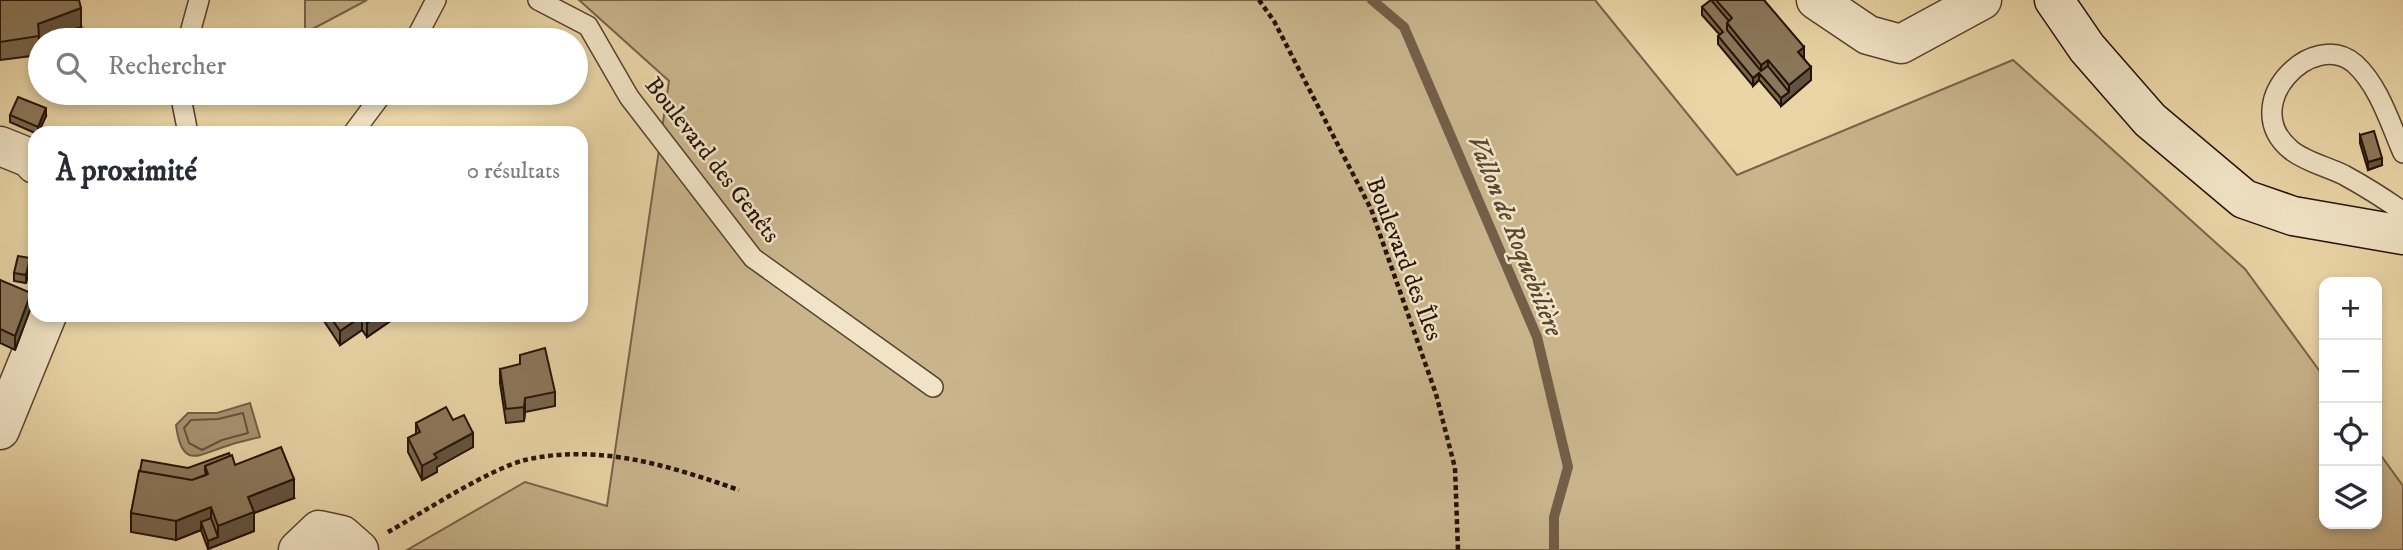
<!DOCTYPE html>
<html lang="fr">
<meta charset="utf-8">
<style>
:root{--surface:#fff;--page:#f2f2f3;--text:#2b2b33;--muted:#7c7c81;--line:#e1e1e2}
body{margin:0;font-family:"IM FELL DW Pica",serif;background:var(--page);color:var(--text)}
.controls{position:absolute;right:21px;bottom:21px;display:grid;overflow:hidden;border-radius:14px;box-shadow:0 4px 10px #0003}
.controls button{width:63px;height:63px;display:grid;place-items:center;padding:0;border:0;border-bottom:2px solid var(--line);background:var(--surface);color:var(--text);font:35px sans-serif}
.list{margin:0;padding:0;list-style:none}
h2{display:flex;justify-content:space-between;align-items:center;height:91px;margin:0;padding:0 28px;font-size:30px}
h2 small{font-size:23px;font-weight:400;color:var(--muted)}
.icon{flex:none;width:38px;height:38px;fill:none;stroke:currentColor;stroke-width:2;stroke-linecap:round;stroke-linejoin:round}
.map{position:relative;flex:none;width:2403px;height:550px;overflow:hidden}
.search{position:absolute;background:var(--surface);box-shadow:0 4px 10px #0003;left:28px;top:28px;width:560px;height:77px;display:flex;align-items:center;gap:18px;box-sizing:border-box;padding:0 24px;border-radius:38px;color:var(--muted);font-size:26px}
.panel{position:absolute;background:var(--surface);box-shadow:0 4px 10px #0003;left:28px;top:126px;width:560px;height:196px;border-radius:21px}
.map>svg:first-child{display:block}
</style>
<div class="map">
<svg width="2403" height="550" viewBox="0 0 2403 550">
<rect width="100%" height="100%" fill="#ead5a7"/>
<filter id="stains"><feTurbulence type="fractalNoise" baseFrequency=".00286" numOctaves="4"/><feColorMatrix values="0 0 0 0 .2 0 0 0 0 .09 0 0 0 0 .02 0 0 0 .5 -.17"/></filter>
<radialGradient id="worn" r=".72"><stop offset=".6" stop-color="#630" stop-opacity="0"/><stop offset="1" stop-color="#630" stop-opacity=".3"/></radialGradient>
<path fill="#c9b48c" stroke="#77634a" stroke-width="2" d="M305,0h62l-62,33z
M579,0h1016l142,175 276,-115 232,209 79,108v147h53v-74l26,36v64h-1996l118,-68 82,24 62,-425z"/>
<path fill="#a79371" stroke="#735f47" stroke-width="2" d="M250,403l10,34c-11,3 -23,5 -33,9 -28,8 -45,25 -51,-21l12,-12h29z"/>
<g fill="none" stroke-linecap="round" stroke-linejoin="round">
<path stroke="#66523c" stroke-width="2" d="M243,413l5,20 -26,7 -20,10 -13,-7 -5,-15 7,-8 27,-1z"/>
<path stroke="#735f47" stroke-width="10" d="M1372,0l32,27 133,310 31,130 -14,50v33"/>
<g stroke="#56432f" stroke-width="22">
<path id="lane" d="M538,0l50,26 41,71 124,161 180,129
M188,40l11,-40
M415,40l21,-40
M180,93l8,40
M353,133l30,-40
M2403,153c-13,-30 -24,-67 -48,-89 -42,-37 -119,41 -64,86 15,12 37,17 53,25 20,11 41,24 59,37"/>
</g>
<g stroke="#56432f" stroke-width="41">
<path id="street" d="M1816,0l52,35 33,9 81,-44
M0,146l30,12 5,6
M0,430l47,-115
M298,550l21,-20 23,5 17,15"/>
</g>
<g stroke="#251207" stroke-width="41">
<path id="secondary" d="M2054,0l33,48 63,72 94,79 49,17 110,19"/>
</g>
<path stroke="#251207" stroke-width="4.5" stroke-dasharray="5 3.5" stroke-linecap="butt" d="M1259,0l15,21 97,188 65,185 19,74 3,82
M388,532c36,-20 99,-62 137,-72 74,-17 145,6 214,30"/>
<use href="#lane" stroke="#f1e4c6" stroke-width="19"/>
<use href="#street" stroke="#f1e4c6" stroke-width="38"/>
<use href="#secondary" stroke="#f1e4c6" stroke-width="38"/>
</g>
<path fill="#78664d" stroke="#251207" stroke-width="2" d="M0,0l81,27 -42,15v13l-39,5z
M1711,0h53l40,58 7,22 -30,26 -22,-26 -6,6 -35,-42v-8l2,-1 -18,-20v-8z
M10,115l36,1 -8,17h-3l-25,-11z
M2360,135l22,30 -14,5 -8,-27z
M30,266l-4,17 -12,-2v-8z
M0,280l31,27 -16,43 -15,-7z
M320,315h79l-32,22 -5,-7 -22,15z
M500,369l55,23v14l-30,6 -1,9 -18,2 -6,-40z
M453,420l20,27 -36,20v5l-15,8 -14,-28v-14l8,-4v-11z
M235,465l59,33 -40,15v18l-46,18 -7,-19 -25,10 -45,-8v-19l9,-42z"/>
<path fill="#61533f" stroke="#251207" stroke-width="2" d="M81,8v19l-36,13h-5l-1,2 -1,-18z
M1804,47v14l-6,-9z
M1768,60v14l-7,2v-11z
M1811,67v13l-30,26v-8l8,-6v-7z
M1759,73v7l-6,6v-8z
M46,108v8l-8,17v-6z
M2382,158v7l-14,5v-8z
M30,258v8l-4,17v-8z
M31,293v14l-16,43v-14z
M378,315h21l-32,22v-14z
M362,316v14l-22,15v-14z
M525,398v14l-1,9v-14z
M473,433v14l-36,20v5l-15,8v-14l12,-12z
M294,479v19l-40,15v18l-46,18v-8l10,-4v-11l30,-29z
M211,507v19l-10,-4v8l-25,10v-19z"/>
<path fill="#8b775a" stroke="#251207" stroke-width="2" d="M0,0h79l2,8 -43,16 1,12 -39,6z
M1711,0l18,21 -2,2v7l34,41 7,-5 21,26 -8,6 -22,-25 -6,5 -35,-42 5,-4 -21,-25z
M1716,0h48l40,47 -6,5 13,15 -22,18 -21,-25 -7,5 -34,-42 5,-5z
M18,97l28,11 -8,19 -28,-12z
M2374,131l8,27 -14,4 -8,-27z
M18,256l12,2 -4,17 -12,-2z
M0,280l31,13 -16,43 -15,-7z
M329,315h49l-11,8 -5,-7 -22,15z
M545,348l10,44 -30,6 -1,9 -18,2 -6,-40 20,-5v-9z
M446,407l7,13 11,-5 9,18 -39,21 3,4 -15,8 -14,-28 12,-6 -4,-9z
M281,447l13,32 -46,18 6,15 -36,14 -7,-19 -35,14 -45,-8 8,-42 53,9 16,-6 -3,-8 27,-11 3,10z
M229,453l1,3 -25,10v5l1,4 -14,5 -52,-9 2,-11 46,8z
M211,518l7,19 -10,4 -7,-19z"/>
<g text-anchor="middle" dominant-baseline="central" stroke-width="5" stroke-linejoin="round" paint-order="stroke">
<g font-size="24" fill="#251207" stroke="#f1e4c6">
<text transform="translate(712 160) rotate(52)">Boulevard des Genêts</text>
<text transform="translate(1404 259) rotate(69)">Boulevard des Îles</text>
</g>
<g font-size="26" font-style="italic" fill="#594631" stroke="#f1e4c6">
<text transform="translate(1515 236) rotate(68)">Vallon de Roquebilière</text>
</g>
</g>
<rect width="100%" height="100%" filter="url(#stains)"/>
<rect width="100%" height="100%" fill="url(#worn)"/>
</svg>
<div class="controls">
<button>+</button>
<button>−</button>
<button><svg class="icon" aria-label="locate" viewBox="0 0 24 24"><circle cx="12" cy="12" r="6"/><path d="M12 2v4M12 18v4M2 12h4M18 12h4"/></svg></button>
<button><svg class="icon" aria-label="layers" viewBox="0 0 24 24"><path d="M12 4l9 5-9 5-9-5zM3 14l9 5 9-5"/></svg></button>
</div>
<div class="search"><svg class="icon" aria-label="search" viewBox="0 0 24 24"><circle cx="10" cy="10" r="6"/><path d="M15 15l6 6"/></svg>Rechercher</div>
<section class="panel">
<h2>À proximité<small>0 résultats</small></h2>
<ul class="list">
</ul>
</section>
</div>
